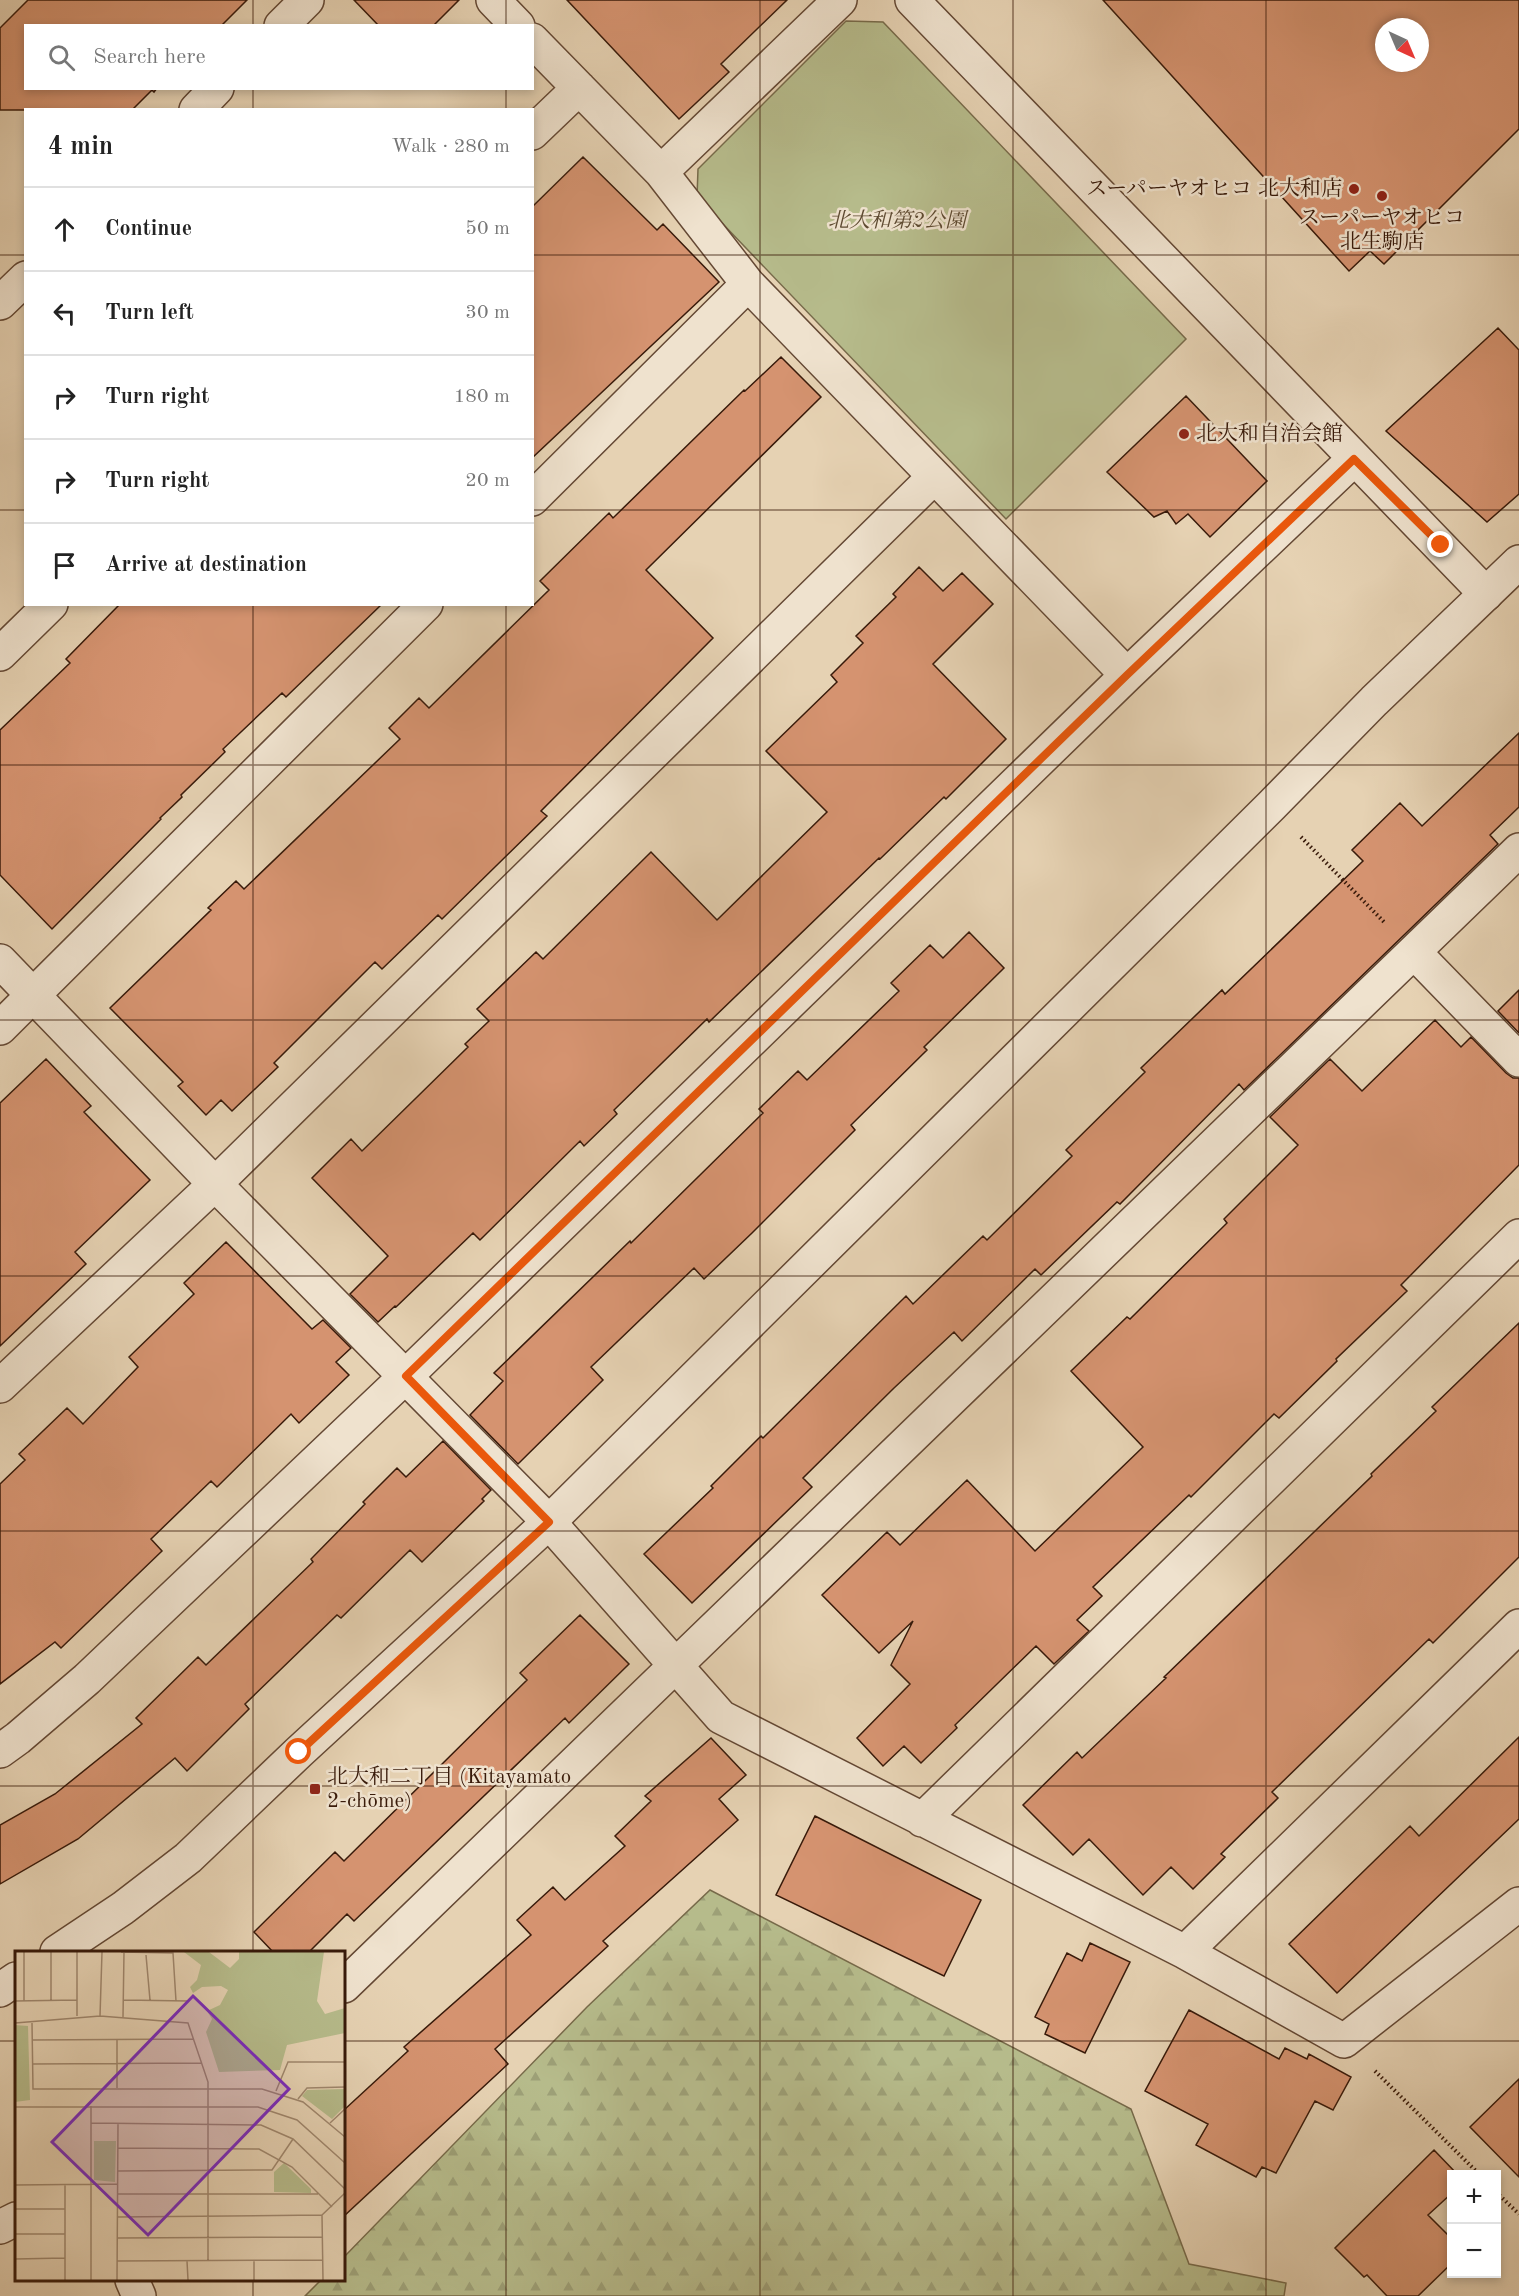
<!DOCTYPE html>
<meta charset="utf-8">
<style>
:root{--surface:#fff;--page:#f6f6f6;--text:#222;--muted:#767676;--line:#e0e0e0}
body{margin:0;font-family:"Old Standard TT","Noto Serif JP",serif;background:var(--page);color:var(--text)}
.controls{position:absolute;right:18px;bottom:18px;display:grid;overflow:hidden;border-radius:0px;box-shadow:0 3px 9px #0003}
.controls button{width:54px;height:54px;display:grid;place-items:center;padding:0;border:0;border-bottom:2px solid var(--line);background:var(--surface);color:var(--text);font:30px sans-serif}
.compass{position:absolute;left:1375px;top:18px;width:54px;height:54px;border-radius:50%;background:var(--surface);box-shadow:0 3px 9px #0003;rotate:136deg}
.stop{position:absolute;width:18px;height:18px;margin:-14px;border:4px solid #ea580c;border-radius:50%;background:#fff}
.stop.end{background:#ea580c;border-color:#fff;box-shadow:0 2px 6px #0008}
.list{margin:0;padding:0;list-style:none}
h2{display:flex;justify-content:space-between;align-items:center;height:78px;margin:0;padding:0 24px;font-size:26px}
h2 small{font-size:20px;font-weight:400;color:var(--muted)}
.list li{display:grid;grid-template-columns:39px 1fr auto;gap:18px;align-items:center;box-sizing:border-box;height:84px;padding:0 24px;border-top:2px solid var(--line)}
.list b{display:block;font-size:22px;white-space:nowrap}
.list em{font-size:20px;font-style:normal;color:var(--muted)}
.icon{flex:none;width:33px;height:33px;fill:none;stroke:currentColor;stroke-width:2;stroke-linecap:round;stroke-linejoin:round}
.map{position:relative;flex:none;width:1519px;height:2296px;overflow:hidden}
.search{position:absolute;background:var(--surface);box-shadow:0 3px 9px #0003;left:24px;top:24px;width:510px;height:66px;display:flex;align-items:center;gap:15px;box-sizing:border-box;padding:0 21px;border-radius:0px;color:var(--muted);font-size:22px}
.panel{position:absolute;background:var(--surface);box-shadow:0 3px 9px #0003;left:24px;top:108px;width:510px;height:498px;border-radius:0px}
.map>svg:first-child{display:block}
</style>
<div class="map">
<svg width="1519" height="2296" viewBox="0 0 1519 2296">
<defs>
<pattern id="forest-firs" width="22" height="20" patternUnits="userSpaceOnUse" patternTransform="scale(1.5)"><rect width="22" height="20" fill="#b6bb8b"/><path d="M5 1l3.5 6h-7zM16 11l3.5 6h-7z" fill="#9da077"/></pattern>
</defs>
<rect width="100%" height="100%" fill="#e6d2b3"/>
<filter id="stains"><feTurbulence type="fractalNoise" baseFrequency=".00333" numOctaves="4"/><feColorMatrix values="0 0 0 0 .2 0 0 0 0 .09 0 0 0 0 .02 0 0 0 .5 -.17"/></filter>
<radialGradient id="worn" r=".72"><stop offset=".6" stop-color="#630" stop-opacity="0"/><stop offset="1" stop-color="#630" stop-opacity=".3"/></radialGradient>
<path fill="url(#forest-firs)" stroke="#776a4a" stroke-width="1.5" d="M710,1890l421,219 58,155 97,19 -2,13h-979l16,-16h23v-23l243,-250z"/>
<path fill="#b6bb8b" stroke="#776a4a" stroke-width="1.5" d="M846,21l37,1 303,317 -180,180 -309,-322 1,-28z"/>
<path fill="#d59370" stroke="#381a0a" stroke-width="1.5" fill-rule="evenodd" d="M28,0h219l-26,26h-195v62h131l-3,4 -2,-2 -20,20h-132v-82z
M354,0h105l-26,26h-54z
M567,0h220l-66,64 8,8 -50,47z
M1103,0h416v129l-135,135 -14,-13 -21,20zM1384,27h36v36h-36z
M583,157l74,73 6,-6 56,58 -187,176v-251z
M1498,328l21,22v144l-32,28 -101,-91z
M781,357l40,40 -175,173 67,68 -172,173 6,5 -105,103 -4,-4 -56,54 -7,-7 -101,101 4,4 -46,44 -11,-11 -15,15 -28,-29 5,-4 -73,-74 101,-98 -3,-2 28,-27 8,8 156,-150 -11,-11 30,-30 10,10 120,-118 -9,-9 69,-68 4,5 131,-128 1,1z
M1186,396l81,85 -57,56 -22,-23 -12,10 -9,-13 -13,6 -47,-45z
M919,567l24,24 19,-18 31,31 -60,60 73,75 -60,60 -2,-2 -64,62 -1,-1 -170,164 -2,-3 -93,91 3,4 -33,32 -4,-5 -100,99 -7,-7 -77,74 -1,-1 -17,16 -28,-28 38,-38 -76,-78 39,-39 11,12 106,-104 -3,-3 24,-23 -12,-12 59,-57 7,7 108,-107 66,68 110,-108 -61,-61 71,-69 -6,-7 32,-32 -7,-7 40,-39 -3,-3z
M120,604h262l-96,93 -4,-4 -59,56 2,3 -44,43 1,2 -22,21 1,1 -109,110 -52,-54v-145l70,-67 -4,-4z
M1519,733v74l-29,28 8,9 -254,246 -5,-6 -119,120 -3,-2 -76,73 -6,-6 -73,72 -8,-9 -60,56 -91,90 9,9 -120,116 -48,-49 69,-66 -2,-2 50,-50 2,2 143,-142 7,8 70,-68 4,4 85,-84 -6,-6 79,-78 -4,-4 81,-78 3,4 138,-133 -11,-11 48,-47 22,23z
M969,932l35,36 -80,79 3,3 -76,75 4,5 -103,103 -48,46 -10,-11 -103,99 12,13 -85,84 -48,-49 33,-34 -9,-8 136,-132 1,2 132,-130 -4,-4 39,-38 9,9 92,-89 -8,-8 39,-38 13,13z
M1519,990v43l-21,-22z
M1435,1020l26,27 10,-10 35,36 7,5h6v87l-118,120 6,6 -71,68 1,2 -58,57 -5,-4 -83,83 -2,-2 -96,92 9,9 -25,24 12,11 -35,33 -18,-18 -81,79 2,3 -36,35 -17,-17 -21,20 -26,-28 53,-54 -19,-19 22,-44 -34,32 -57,-58 65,-63 13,13 67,-65 68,71 108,-104 -72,-76 56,-54 3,2 97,-96 -3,-4 74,-74 -28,-28 60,-58 32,32z
M46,1059l45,47 -7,6 66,68 -75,72 11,12 -86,82v-243z
M226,1242l86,87 11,-9 28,28 -15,14 13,13 -50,48 -8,-9 -74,73 -6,-6 -60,58 11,12 -101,97 -6,-6 -55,42v-200l25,-24 -6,-6 48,-46 16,16 55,-57 -9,-10 65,-63 -10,-11z
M1519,1323v234l-86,86 -4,-4 -157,153 6,6 -57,56 4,3 -32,32 -22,-22 -28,28 -54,-56 -16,16 -50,-50 54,-53 5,6 84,-80 -2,-1 208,-201 -1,-2 65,-63 -4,-4z
M443,1441l48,49 -9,9 2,2 -62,61 -12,-12 -69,68 -4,-3 -92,89 4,5 -62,62 -12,-13 -97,81 -78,45v-59l55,-31 87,-70 -6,-6 62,-61 8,8 107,-103 -2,-3 54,-55 -2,-2 34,-34 9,9z
M580,1615l49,49 -60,59 -4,-5 -211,203 -7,-7 -39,39h-34l-20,-21 81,-80 9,9 183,-181 -7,-7z
M1519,1737v82l-182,174 -48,-49 121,-118 9,10z
M711,1738l35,37 -27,24 19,21 -135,121 5,5 -113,103 13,15 -164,152v-106l64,-59 -4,-4 127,-112 -14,-15 36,-33 12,13 60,-54 -10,-10 36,-35 -6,-5z
M815,1816l166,84 -37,76 -168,-81z
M1090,1943l40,19 -45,91 -40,-19 4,-10 -14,-7 32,-64 15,8z
M1189,2010l90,49 6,-11 22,11 2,-5 42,23 -18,33 -18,-9 -39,72 -14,-6 -6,10 -60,-32 12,-21 -63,-33z
M1519,2079v98l-49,-50z
M1434,2150l24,25h-6v18l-24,22 24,24v24l-34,33h-31l-20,-21 -3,2 -29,-29z"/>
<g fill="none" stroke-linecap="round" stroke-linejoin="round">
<g stroke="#644834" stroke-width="36">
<path id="minor" d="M493,0l25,26
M912,0l574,594
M281,26l26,-26
M532,40l129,132 87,112 379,391
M196,110l21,-22
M532,133l47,-45
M661,172l179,-172
M0,303l26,-25
M532,499l216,-215
M0,654l51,-50
M1414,952l105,108
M0,961l215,223 334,338 172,195 464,235 159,89 175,-137
M0,1028l426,-424
M0,1386l215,-202 719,-707
M0,1751l18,-13 69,-59 319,-303 721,-701 227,-216
M922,1820l597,-584
M1185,1952l334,-326
M344,1986l1175,-1136
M0,2227l16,-8
M132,2280l7,16"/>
</g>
<g stroke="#644834" stroke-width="36">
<path id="tertiary" d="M57,1952l66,-44 65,-50 111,-106 250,-230 722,-716 103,-105 145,-139
M0,1990l16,-11"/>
</g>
<path stroke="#381a0a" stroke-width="4" stroke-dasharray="1.5 3" stroke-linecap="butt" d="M1301,837l83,85
M1375,2071l104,103
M1496,2192l23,22"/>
<use href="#minor" stroke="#efe2ce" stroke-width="33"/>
<use href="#tertiary" stroke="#efe2ce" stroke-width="33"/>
</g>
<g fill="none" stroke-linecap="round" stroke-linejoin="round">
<path stroke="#ea580c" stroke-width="8" d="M299,1752l250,-230 -143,-146 721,-701 227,-216 87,86"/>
</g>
<path fill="none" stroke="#381a0a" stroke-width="1.5" stroke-opacity="0.55" d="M253,0v26M506,0v26M760,0v2296M1013,0v2296M1266,0v2296M253,88v22M506,88v22M0,255h26M532,255h987M0,510h26M532,510h987M253,604v1348M506,604v1692M0,765h1519M0,1020h1519M0,1276h1519M0,1531h1519M0,1786h1519M0,2041h16M344,2041h1175M253,2280v16"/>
<g fill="#8f2418" stroke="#efe2ce" stroke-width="2">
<circle cx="1354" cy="189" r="6"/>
<circle cx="1382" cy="196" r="6"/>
<circle cx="1184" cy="434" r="6"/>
<rect x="309" y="1783" width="12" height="12" rx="3"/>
</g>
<g text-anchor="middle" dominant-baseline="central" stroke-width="5" stroke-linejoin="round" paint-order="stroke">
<g font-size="21" fill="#381a0a" stroke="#efe2ce" text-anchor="start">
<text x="1342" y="189" text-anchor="end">スーパーヤオヒコ 北大和店</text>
<text x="1382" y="218" text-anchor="middle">スーパーヤオヒコ<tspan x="1382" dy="24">北生駒店</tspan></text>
<text x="1196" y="434">北大和自治会館</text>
<text x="327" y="1777">北大和二丁目 (Kitayamato<tspan x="327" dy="24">2-chōme)</tspan></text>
</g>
<g font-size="21" font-style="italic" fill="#5e4a31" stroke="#efe2ce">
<text x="897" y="221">北大和第2公園</text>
</g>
</g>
<g transform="translate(15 1951)">
<rect width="330" height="330" fill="#e6d2b3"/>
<path d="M169,1h25l21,16 9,-9v-7h85l-7,49 8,13 20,-6v25l-58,12 -7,25 -61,2 -13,-40 6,-13 -5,-8 13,-6 8,-15 -7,-4 -19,1 -9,6 -3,-6 7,-7 4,-15z" fill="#b6bb8b"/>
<path d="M0,74l13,1 2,74 -15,2zM330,138v17l-13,13 -30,-23 5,-6zM79,190h22l-1,41 -21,-2zM269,212l27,26v4l-37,-1v-20z" fill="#b6bb8b"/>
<path fill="none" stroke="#a0886f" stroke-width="1.5" d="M106,1l52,1 3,48M131,4l4,45M36,49v-48M109,49l64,1M0,50l62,-1M9,50v-49M62,65v-64M85,65l2,-64M108,66l1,-65M0,72l85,-7 88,7 20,59v179M17,72l1,66h229l41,13 42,35M102,88v49M17,89l161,-1M17,113l170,-1M261,140l12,-29h57M283,148l9,-11 38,-1M76,155v174M0,156h243l39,13 48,43M76,172l170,2 32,14 52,50M315,172l15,-14M103,197l141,1 33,18 40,40M103,220l154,-1 21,-31M50,233v96M0,234l102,-1M102,243h201M0,258h50M102,266l205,-2M0,283h50M102,287l205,-1M0,308l50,-1M102,310l205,-1M172,310l1,19M102,329l1,-157M239,329v-20M308,329l-1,-65 23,-22"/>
<path fill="#7b2cbf" fill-opacity="0.15" stroke="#7b2cbf" stroke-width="3" d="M178,45l96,93 -141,146 -96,-93z"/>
<rect width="330" height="330" fill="none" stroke="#381a0a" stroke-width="3"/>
</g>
<rect width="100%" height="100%" filter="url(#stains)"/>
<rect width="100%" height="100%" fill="url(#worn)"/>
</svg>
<div class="controls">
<button>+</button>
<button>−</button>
</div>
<svg class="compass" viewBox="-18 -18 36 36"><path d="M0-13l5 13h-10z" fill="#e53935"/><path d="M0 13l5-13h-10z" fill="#767676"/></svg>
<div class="stop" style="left:299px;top:1752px"></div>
<div class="stop end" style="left:1441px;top:545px"></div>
<div class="search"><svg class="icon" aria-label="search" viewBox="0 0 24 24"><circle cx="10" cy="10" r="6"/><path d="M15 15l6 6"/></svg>Search here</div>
<section class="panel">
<h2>4 min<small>Walk · 280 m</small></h2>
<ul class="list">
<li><svg class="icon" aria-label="ahead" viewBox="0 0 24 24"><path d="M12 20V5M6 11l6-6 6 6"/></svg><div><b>Continue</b></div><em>50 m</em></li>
<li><svg class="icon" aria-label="left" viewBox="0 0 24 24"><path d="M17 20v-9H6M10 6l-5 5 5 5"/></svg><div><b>Turn left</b></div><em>30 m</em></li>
<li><svg class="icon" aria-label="right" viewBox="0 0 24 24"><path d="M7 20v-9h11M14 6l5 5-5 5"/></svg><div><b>Turn right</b></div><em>180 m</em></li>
<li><svg class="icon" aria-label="right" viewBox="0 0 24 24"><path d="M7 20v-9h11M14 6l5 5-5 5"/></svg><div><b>Turn right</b></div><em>20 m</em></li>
<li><svg class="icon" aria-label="arrive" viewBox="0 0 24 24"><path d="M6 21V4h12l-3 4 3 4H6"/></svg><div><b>Arrive at destination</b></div></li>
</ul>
</section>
</div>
